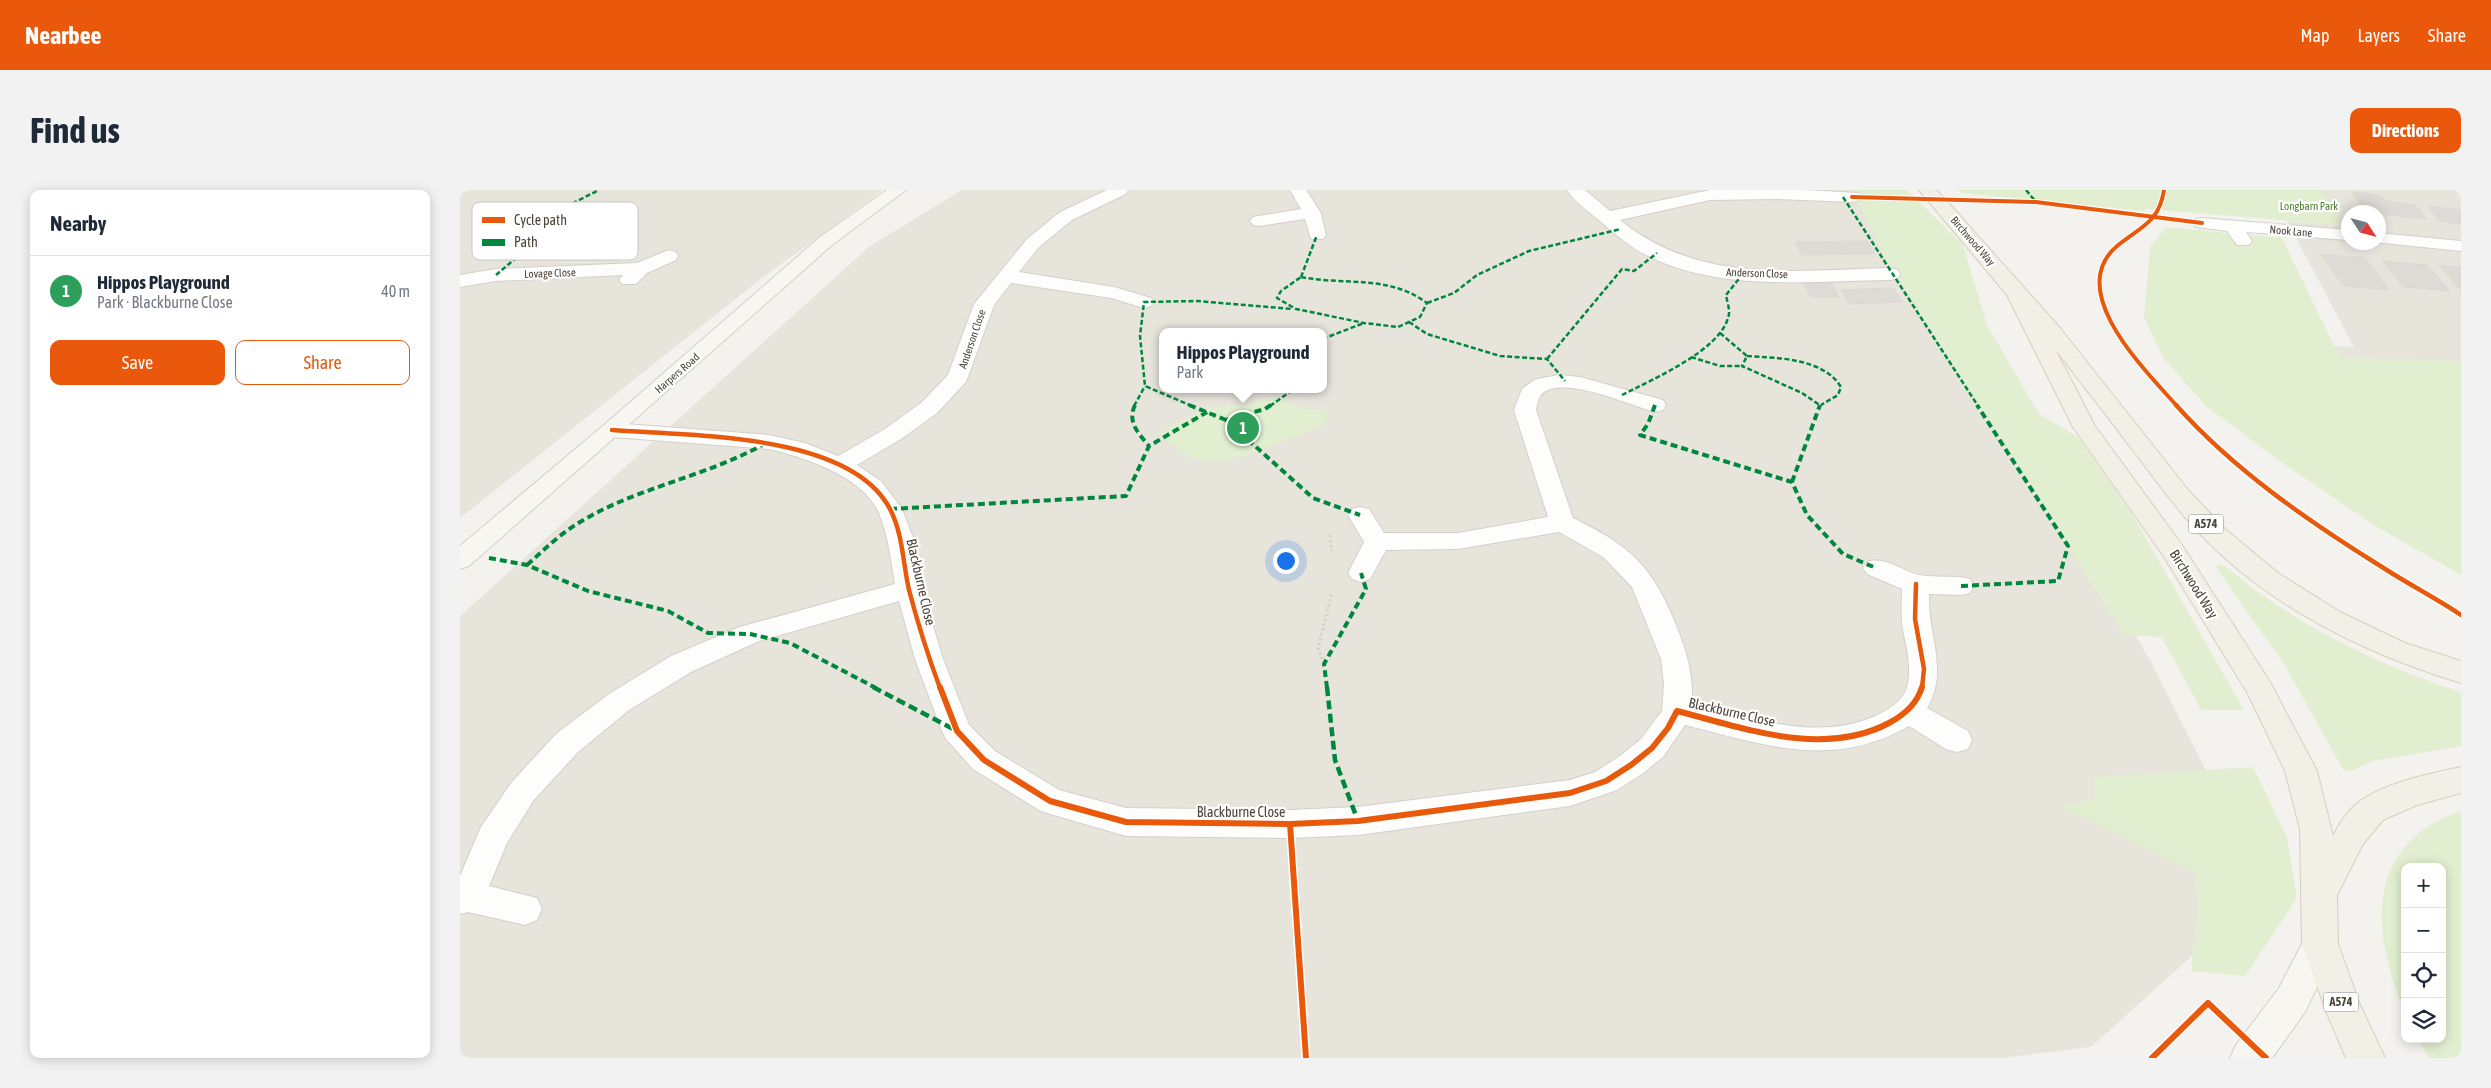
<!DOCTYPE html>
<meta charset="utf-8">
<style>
:root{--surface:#fff;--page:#f2f2f3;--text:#1f2937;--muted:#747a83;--line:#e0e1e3;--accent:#ea580c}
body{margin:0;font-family:"Asap Condensed",sans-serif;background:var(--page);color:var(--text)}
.controls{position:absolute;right:15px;bottom:15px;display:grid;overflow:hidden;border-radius:10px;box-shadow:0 2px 12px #0003}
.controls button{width:45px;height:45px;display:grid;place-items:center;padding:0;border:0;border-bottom:1px solid var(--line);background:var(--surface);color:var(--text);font:25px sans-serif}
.compass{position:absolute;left:1881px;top:15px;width:45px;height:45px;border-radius:50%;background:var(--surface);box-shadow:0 2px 12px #0003;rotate:126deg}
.you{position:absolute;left:825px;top:370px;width:18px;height:18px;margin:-12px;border:4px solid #fff;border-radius:50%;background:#1a73e8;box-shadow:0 0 0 8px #1a73e833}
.badge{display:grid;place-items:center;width:32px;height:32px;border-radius:50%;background:var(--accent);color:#fff;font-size:16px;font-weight:700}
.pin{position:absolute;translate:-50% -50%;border:2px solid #fff;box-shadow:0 1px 5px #0006}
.popup{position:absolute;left:699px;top:138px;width:168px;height:65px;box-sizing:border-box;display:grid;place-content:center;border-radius:10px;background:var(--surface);filter:drop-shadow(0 1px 4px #0005);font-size:16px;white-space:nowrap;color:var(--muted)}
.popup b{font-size:19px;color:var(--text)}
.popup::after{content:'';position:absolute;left:50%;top:100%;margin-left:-10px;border:10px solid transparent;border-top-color:var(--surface)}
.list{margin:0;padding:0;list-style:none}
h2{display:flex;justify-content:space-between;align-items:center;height:65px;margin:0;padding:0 20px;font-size:21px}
h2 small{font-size:16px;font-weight:400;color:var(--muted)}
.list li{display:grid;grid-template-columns:32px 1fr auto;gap:15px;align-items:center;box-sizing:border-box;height:70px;padding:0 20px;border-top:1px solid var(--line)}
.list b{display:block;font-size:19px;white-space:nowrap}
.list p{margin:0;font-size:16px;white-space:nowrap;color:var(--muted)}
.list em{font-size:16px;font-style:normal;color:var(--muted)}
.actions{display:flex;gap:10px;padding:15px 20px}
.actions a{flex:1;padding:11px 0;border:1px solid var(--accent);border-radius:10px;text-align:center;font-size:18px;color:var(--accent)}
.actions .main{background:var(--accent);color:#fff}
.icon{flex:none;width:28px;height:28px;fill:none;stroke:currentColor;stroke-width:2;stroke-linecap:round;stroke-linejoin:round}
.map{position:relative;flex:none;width:2001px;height:868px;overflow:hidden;border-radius:10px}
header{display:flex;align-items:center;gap:30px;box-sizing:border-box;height:70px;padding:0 25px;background:var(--accent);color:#fff}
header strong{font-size:24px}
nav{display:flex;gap:28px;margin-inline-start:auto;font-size:18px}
.intro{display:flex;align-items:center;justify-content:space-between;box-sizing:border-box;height:120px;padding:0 30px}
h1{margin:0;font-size:35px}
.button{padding:12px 22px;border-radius:10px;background:var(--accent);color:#fff;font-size:18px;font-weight:700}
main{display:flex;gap:30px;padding:0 30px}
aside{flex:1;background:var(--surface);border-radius:10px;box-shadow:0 2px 12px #0003}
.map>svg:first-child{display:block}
</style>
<header>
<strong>Nearbee</strong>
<nav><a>Map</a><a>Layers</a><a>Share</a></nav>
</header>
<div class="intro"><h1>Find us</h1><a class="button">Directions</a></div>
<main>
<aside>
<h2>Nearby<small></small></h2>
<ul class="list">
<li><span class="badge" style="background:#2e9e5b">1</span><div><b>Hippos Playground</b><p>Park · Blackburne Close</p></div><em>40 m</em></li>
</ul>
<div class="actions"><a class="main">Save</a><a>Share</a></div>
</aside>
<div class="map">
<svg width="2001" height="868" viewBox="0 0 2001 868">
<rect width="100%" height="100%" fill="#f4f2ee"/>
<path fill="#e7e4dc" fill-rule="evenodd" d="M0,0h423l-121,88 -302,240z
M502,0h893l86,108 210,364 115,227 -175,158 -89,11h-1542v-442l410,-370zM703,142h160v57h-160z
M1860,0h141v171l-119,-3 -8,-12 20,1 -67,-126 56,4zM1888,22h30v30h-30z"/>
<path fill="#e1eecf" d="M1392,0h55l56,55 24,80 52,89 39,23 54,77 112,196h-43l-39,-73 -38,-2 -239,-377z
M1497,0h363l23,35 -198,-16v2l-184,-18z
M1706,37l116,11 52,108 8,12 119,3v214l-84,-48 -103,-70 -67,-50 -43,-48 -20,-42 6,-70z
M811,207l35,12 20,1 2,7 -5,8c-30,12 -96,44 -126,35 -14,-5 -27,-18 -39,-27l23,-13 32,-13 33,-2z
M1758,374l7,2c70,59 149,98 236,126v54l-89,15 -21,10 -8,-2 -59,-105 -67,-95z
M1793,577l34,70 10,61 -52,78 -54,-5 7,-65 -4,-33 -132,-66 33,-8v-22z
M2001,621v247h-32l-12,-19h25v-172h-37v146c-34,-80 -42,-169 56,-202z"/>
<path fill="#dedbd6" stroke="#dcd9d4" d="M1892,2l29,3 15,21 -30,-4z
M1925,11l30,4 11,14 -30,-3z
M1968,16l33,4v14l-22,-3z
M1407,51l8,13 -73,1 -7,-13z
M1860,64l45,4 24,32 -46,-4z
M1922,71l45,4 23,26 -46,-4z
M1979,75l22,2v22h-2z
M1344,93h27l8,14h-28z
M1433,98l9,14 -53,2 -8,-14z"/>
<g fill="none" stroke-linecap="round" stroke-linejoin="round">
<g stroke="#d2d0cb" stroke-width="2">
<path id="street" d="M647,0h21l-2,4 -54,26 -33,27 -20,25 95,15 37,11 3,4 -3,4 -7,2 -33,-10 -100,-15 -17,22 -28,77 -29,31 -36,26 -44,26 24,16 21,28 11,29 9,51 21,70 26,66 26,26 64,39 67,18 164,2 68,-3 212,-27 25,-8 25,-16 21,-17 21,-28 2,-27 -3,-25 -29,-72 -29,-30 -44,-25 -101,17 -72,1 -16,29 -9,3 -9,-3 -4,-6 16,-31 -16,-27 3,-6 9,-2 9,2 15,24h74l90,-16 -34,-107 8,-21 12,-9 8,-2 17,-3 21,2 83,23 3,5 -3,5 -8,2c-23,-6 -96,-39 -114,-17 -3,4 -4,11 -5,15l37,108c57,28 79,47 103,107 11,28 17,48 16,78 59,15 131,41 189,10 10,-5 23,-14 26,-26 6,-21 -2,-43 -5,-64 -1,-11 0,-23 0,-34l-35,-15 -4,-6 4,-6c19,-6 34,9 52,13 17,3 35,0 51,4l4,7 -4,7 -9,2 -32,-1v2c-1,40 20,75 -2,112l41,23 4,9 -4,9 -11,3 -11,-3 -37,-23c-77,44 -144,19 -224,-1l-22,32 -21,17 -25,16 -47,16 -212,29 -68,3 -164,-2 -76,-22 -11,-4 -66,-41 -27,-30 -4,-8 -27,-72 -16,-58 -140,40 -68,31 -62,38 -51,42 -45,49 -26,42 -18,43 48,12 5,11 -5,11 -12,5 -57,-13 -8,2v-38l21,-49 30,-44 45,-49 53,-40 62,-38 69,-29 155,-43c-4,-24 -7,-49 -16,-71 -15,-36 -75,-56 -110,-64l-157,-12 -8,-2 -3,-5 3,-5 8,-2 157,12 36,8 33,13 47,-27 36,-26 27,-28 26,-71 53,-65 33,-27z
M830,0h16l15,23 5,22 -3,4h-12l-6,-20 -46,7 -6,-1 -3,-4 3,-4 48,-8z
M1107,0h18l25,21 100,-21h95l53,3 3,4 -3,4 -6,1 -74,-3 -68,1 -90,20c80,65 174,50 271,48l7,2 2,4 -2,4 -7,2c-79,1 -168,12 -241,-23 -19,-9 -35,-23 -50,-36 -11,-9 -25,-19 -33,-31z
M1742,28l146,12v10l-102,-8 6,9 -3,4h-12l-10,-14 -31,-4 -3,-4 3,-4z
M1918,43l83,8v10l-87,-9h4z
M209,60l7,2 2,4 -2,4 -29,13 -11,11h-14l-3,-4 4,-5 -127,6 -36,6v-12l36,-6 141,-6z"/>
</g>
<g stroke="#d3cfc5" stroke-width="2">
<path id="secondary" d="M427,0h19l-74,55 -363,321 -9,3v-23l144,-121 216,-188z
M1860,738l12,4 6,12 -33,68 -33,46h-42l6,-13 43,-57 29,-56z"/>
</g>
<g stroke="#d6cebb" stroke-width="2">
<path id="primary" d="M1459,0h17l9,9 115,129 129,163 36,38 53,44 62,39 65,31 56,18v22c-98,-30 -192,-76 -264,-152 -24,-26 -44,-55 -66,-83 -25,-34 -51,-66 -76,-99l40,77 87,119 88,137 47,89 16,65c5,-10 12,-21 20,-29 22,-22 78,-34 108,-40v26l-44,12 -34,15 -20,24 -26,51 1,49 22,61 25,53h-39l-20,-47 -24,-67 -2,-115 -15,-58 -37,-77 -84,-137 -91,-130 -66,-132z"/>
</g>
<path stroke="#d3d2cc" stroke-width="3" stroke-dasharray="2.5 2.5" stroke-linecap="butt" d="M870,345l2,16
M864,474l-6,-16 14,-56"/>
<use href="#street" fill="#fdfdfc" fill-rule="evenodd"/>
<use href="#secondary" fill="#f7f6f1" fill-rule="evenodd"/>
<use href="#primary" fill="#f2efe6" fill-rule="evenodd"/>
<path stroke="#00873e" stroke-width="2.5" stroke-dasharray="5 2.5" stroke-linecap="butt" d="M1566,0l10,12
M1383,7l135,209
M36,85l46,-39 9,-13 22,-20 26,-13
M841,87c46,9 86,-3 126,26l-7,14 -22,10 -34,-4 -68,-14 -19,-11 4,-7z
M841,87l16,-42
M967,113l27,-10 23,-18 52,-24 92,-22
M949,132l18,12 73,22 47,3 18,22
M1260,143l27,23 -5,10 60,27 19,13
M863,158l2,-10 39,-15
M1287,166c31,2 76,2 94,31l-3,8 -17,10
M1231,167l29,9h22
M1087,169l75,-90 12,2 23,-18
M1162,205c29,-15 97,-44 106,-77 3,-7 -1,-16 -2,-23l16,-20
M674,216l11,-20
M732,216l-47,-20 -5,-50 4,-34 53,-1 96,8
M810,216l24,-17"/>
<path stroke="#00873e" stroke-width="4" stroke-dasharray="7 4" stroke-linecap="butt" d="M675,215c-8,17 3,28 14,41
M729,215l37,15
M811,215l-6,4 -39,11 87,78 47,17
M1195,215l-7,19 -8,11 152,47 15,33 36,39 33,14
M1332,292l28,-77
M430,319l236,-13 23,-50 58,-34
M29,368l38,7 61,26 80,20 40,22 42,1 40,9 86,45
M67,375c19,-17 37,-35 60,-47 56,-32 123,-43 179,-75
M1501,396l97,-5 10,-35 -91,-141
M867,498l-3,-24 42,-75 -5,-16"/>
<path stroke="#00873e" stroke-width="4.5" stroke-dasharray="9 4.5" stroke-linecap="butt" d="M413,497l84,44
M867,497l8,73 23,61"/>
<g stroke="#fff" stroke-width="6">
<path id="cycleway-far2" d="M1704,0c-5,33 -24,37 -47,56 -53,45 28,124 60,160
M1392,7l184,5 166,21"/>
</g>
<g stroke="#fff" stroke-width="8">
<path id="cycleway-far1" d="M1716,215c58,65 132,116 206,162 26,17 54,31 79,48
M152,240c76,6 238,2 278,79 13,25 13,55 19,81 9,34 19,66 31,98
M1456,394l-1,35 9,50 -2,19"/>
</g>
<g stroke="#fff" stroke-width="9">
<path id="cycleway" d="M480,497l17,44 27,29 66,41 76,21 164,2 68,-3 212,-28 36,-12 25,-16 21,-17 16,-20 9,-17c67,17 146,47 212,12 15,-8 28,-19 33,-36
M830,634l16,234
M1692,868l56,-55 58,55"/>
</g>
<use href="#cycleway-far2" stroke="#e8590c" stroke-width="4"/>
<use href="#cycleway-far1" stroke="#e8590c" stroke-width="4.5"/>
<use href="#cycleway" stroke="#e8590c" stroke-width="6"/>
</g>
<g text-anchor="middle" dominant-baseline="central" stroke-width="4.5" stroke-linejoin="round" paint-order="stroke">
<g font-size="11" fill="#4a7f2a" stroke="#fff">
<text x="1849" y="16">Longbarn Park</text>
</g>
<g font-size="11" fill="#4b4439" stroke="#fff">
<text transform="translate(1831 41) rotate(5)">Nook Lane</text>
<text transform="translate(1513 51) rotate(49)">Birchwood Way</text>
<text transform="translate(90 83) rotate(-2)">Lovage Close</text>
<text transform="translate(1297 83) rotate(2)">Anderson Close</text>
<text transform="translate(512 149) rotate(-71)">Anderson Close</text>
<text transform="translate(217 183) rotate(-41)">Harpers Road</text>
</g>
<g fill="#fff" stroke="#817c74" stroke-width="1">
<rect x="1728.5" y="324.5" width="35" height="19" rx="4"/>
<rect x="1863.5" y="802.5" width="35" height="19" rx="4"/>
</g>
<g font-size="12" font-weight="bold" fill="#4b4439">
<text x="1746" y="334">A574</text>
<text x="1881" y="812">A574</text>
</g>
<g font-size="14" fill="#4b4439" stroke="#fff">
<text transform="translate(461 392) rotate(77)">Blackburne Close</text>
<text transform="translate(1734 394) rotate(58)">Birchwood Way</text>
<text transform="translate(1272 522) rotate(13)">Blackburne Close</text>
<text x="781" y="622">Blackburne Close</text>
</g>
</g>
<rect x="12" y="12" width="166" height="58" rx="8" fill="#fff" stroke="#c9c7c4" stroke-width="1"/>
<rect x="22" y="27" width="23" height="6" fill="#e8590c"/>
<rect x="22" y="49" width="23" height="7" fill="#00873e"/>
<g font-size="14" fill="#4b4439">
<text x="54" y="35">Cycle path</text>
<text x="54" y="57">Path</text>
</g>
</svg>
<div class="controls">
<button>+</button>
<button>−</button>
<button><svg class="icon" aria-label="locate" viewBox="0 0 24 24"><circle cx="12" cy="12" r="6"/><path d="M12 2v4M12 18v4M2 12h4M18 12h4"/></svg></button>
<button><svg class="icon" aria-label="layers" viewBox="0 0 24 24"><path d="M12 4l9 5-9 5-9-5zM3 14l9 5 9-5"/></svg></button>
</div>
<svg class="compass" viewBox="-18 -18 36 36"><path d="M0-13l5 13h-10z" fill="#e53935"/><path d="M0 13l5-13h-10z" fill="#747a83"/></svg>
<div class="you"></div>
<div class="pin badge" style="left:783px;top:238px;background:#2e9e5b">1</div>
<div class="popup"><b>Hippos Playground</b>Park</div>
</div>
</main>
